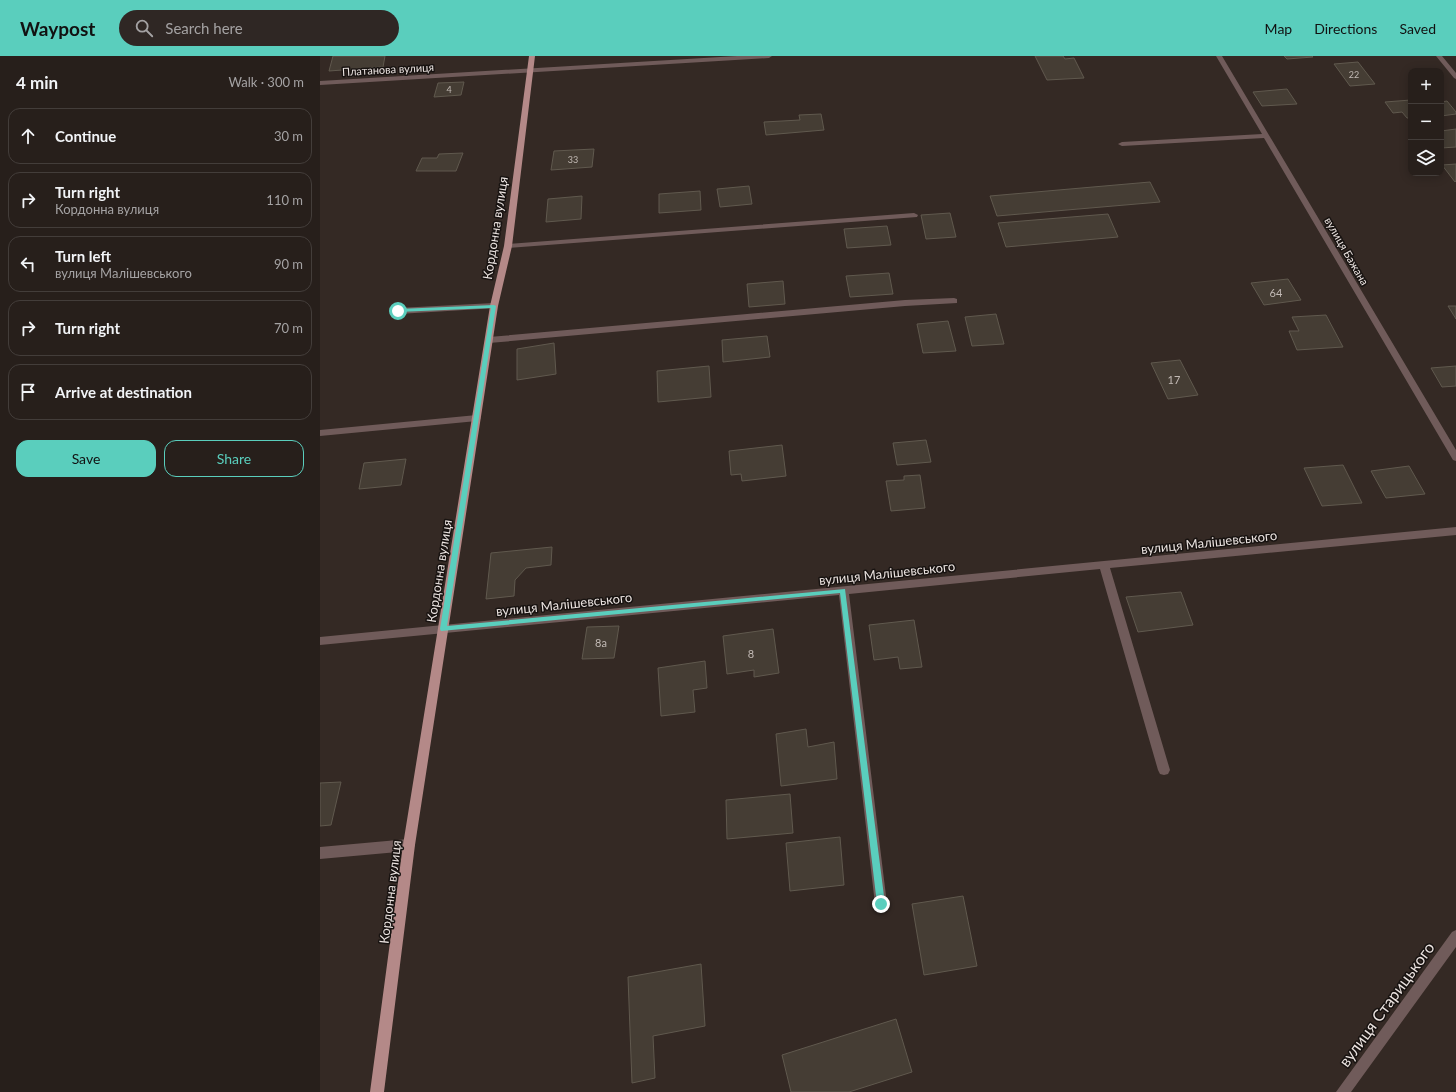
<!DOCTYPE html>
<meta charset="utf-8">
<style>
:root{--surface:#271f1b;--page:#2f2724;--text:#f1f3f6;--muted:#a4a2a3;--line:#433d3a;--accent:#5acebd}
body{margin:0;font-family:Lato,sans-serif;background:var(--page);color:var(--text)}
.controls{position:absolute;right:12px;top:12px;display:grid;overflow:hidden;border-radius:8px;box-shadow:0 2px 10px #0003}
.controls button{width:36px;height:36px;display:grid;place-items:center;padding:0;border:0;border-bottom:1px solid var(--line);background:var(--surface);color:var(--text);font:20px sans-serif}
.stop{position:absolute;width:12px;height:12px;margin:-9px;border:3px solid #5acebd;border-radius:50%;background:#fff}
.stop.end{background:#5acebd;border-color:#fff;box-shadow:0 1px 4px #0008}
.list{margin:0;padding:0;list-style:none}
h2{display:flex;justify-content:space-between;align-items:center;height:52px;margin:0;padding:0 16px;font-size:17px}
h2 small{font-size:13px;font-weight:400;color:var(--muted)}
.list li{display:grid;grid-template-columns:26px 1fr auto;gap:12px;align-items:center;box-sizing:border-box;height:56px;margin:0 8px 8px;padding:0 8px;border:1px solid var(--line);border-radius:12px}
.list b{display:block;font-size:15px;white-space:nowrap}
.list p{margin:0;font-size:13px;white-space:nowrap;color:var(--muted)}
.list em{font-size:13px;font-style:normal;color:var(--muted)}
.actions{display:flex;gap:8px;padding:12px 16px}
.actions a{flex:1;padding:9px 0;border:1px solid var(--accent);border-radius:12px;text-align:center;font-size:14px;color:var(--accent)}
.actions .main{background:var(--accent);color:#111}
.icon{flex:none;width:22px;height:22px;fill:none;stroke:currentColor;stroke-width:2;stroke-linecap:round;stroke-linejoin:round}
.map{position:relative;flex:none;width:1136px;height:1036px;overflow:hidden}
header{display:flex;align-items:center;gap:24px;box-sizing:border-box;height:56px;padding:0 20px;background:var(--accent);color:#111}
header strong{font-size:19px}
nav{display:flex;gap:22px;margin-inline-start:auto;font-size:14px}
.search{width:280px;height:36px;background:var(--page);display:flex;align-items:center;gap:10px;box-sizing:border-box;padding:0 14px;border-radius:22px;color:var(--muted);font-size:15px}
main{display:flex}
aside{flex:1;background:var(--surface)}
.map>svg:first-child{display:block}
</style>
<header>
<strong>Waypost</strong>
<div class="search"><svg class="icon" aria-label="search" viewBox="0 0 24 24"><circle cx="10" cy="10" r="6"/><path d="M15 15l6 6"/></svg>Search here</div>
<nav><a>Map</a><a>Directions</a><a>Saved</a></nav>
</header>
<main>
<aside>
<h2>4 min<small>Walk · 300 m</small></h2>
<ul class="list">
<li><svg class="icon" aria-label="ahead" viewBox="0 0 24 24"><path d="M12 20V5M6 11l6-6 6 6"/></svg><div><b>Continue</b></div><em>30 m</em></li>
<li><svg class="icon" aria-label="right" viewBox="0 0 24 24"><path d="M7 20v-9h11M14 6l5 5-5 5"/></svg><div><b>Turn right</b><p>Кордонна вулиця</p></div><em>110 m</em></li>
<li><svg class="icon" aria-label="left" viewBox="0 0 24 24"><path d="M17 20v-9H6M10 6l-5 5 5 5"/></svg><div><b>Turn left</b><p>вулиця Малішевського</p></div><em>90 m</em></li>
<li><svg class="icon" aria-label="right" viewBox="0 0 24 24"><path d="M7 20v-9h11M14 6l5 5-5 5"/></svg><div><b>Turn right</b></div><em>70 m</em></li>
<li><svg class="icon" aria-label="arrive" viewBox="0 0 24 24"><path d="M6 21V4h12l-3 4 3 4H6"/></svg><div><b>Arrive at destination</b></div></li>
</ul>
<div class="actions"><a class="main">Save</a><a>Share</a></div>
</aside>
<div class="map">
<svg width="1136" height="1036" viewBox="0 0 1136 1036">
<rect width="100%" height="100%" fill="#342924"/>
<path fill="#453d34" stroke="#60594e" d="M13,0h52l-2,11 -54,4z
M715,0h28l2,3 9,-1 10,20 -37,2z
M964,0h28l1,1 -26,2z
M1038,6l17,22 -25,2 -16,-22z
M144,26l-3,13 -27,2 4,-14z
M967,33l10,15 -35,2 -9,-14z
M1091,44v18h-4l-5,-6 -9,1 -8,-11z
M1127,45l9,11v2l-15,2v-14z
M501,58l3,16 -58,5 -2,-13 36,-2 -1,-5z
M1136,73v18l-15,1v-17z
M274,93l-2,18 -41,3 3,-19z
M143,97l-7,18h-40l6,-13h15l2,-4z
M1136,108v17l-1,1 -13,-17z
M830,126l10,20 -163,14 -7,-20z
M429,130l3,18 -32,3 -3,-18z
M380,135l1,19 -42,3v-19z
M262,140l-1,23 -35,3 2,-23z
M630,157l6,24 -30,2 -5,-24z
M788,158l10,23 -112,10 -8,-24z
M567,170l4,19 -44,3 -3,-19z
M569,217l4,21 -43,3 -4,-21z
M968,223l13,21 -37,5 -13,-22z
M463,225l2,23 -36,3 -2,-23z
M1128,250h8v13z
M676,258l8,30 -32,2 -7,-29z
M1006,259l17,32 -46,3 -8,-19h10l-7,-14z
M628,265l8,30 -33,2 -6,-29z
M447,280l3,21 -47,5 -1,-22z
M234,287l2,31 -39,6v-31z
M860,304l18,35 -30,4 -17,-36z
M389,310l2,31 -53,5 -1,-31z
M1136,310v20l-14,1 -11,-19z
M606,384l5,22 -34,3 -4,-22z
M462,389l4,31 -44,5 -1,-7 -10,1 -2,-24z
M86,403l-5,26 -42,4 5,-26z
M1023,409l19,38 -40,3 -18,-38z
M1089,410l16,28 -39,4 -15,-27z
M600,419l5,33 -34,3 -5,-30 18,-1v-4z
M232,491l-1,18 -25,3 -11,12 -1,16 -28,3 5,-46z
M861,536l12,33 -55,7 -12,-35z
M594,564l8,47 -22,2 -2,-12 -24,3 -5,-35z
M299,570l-5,32 -32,1 5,-32z
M453,573l6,44 -25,4v-7l-27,4 -4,-38z
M385,605l2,27 -14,2 2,22 -34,4 -3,-48z
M486,673l2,18 26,-5 3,37 -56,7 -5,-52z
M21,726l-10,43 -11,1v-43z
M470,738l3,39 -66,6 -1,-39z
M520,781l4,48 -54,6 -4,-48z
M643,840l14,70 -53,9 -12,-71z
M381,908l4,62 -52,10 2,42 -23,5 -4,-106z
M576,963l16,53 -63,20h-58l-9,-37z"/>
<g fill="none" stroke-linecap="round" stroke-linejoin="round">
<path fill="#705b5a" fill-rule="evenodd" d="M417,0h35l-3,2 -449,27v-4z
M896,0h6l234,394v11l-3,-1 -189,-322 -142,8 -4,-2 4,-2 140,-8z
M1116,0h6l14,17v6l-2,-1z
M594,157l4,2 -1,2 -409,31 -4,-2 4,-2z
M634,242l3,1v4l-52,3 -416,37 -4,-3 4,-3 416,-37z
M174,247l3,1v4l-99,6 -4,-3 4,-3z
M157,359l4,3 -4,3 -157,15v-6z
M1136,471v8l-346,33 60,202 -2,4 -4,1 -4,-1 -2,-4 -58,-201 -251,25 38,310 -2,4 -4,2 -4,-2 -2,-4 -36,-309 -519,50v-8z
M89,783l4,2 2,4 -2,4 -4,2 -89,8v-12z
M1136,874v17l-105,145h-15l116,-160z"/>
<path fill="#b48988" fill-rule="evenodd" d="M209,0h6l-23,190 -14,60 -83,539 -31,247h-14l33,-247 87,-539 14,-60z"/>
</g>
<path fill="#5acebd" d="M174,249l2,1 -49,320 398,-37 40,315 -2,3h-5l-1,-3 -37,-311 -399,38 -1,-2 51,-321 -93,4 -2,-1 2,-2z"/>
<g text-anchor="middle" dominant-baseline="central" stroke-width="3" stroke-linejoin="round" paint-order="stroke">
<g font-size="9" fill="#c2bab5">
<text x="1034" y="18">22</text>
<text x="129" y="33">4</text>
<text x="253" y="103">33</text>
</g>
<g font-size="11" fill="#ebe3e0" stroke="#181311">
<text transform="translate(68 13) rotate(-3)">Платанова вулиця</text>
<text transform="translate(1027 195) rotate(60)">вулиця Бажана</text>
</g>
<g font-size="11" fill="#c2bab5">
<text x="956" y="236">64</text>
<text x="854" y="323">17</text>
<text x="281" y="586">8а</text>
<text x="431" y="597">8</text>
</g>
<g font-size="13" fill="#ebe3e0" stroke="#181311">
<text transform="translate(175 172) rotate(-81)">Кордонна вулиця</text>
<text transform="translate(889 486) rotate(-6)">вулиця Малішевського</text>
<text transform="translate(119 515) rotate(-81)">Кордонна вулиця</text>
<text transform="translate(567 517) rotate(-6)">вулиця Малішевського</text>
<text transform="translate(244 548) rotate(-6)">вулиця Малішевського</text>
<text transform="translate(70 836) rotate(-83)">Кордонна вулиця</text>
</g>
<g font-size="16" fill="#ebe3e0" stroke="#181311">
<text transform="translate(1066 948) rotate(-54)">вулиця Старицького</text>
</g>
</g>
</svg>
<div class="controls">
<button>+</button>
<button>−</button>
<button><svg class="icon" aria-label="layers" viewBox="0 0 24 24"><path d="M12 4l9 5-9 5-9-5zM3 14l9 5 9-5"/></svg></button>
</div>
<div class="stop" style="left:78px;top:255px"></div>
<div class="stop end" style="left:561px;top:848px"></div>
</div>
</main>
